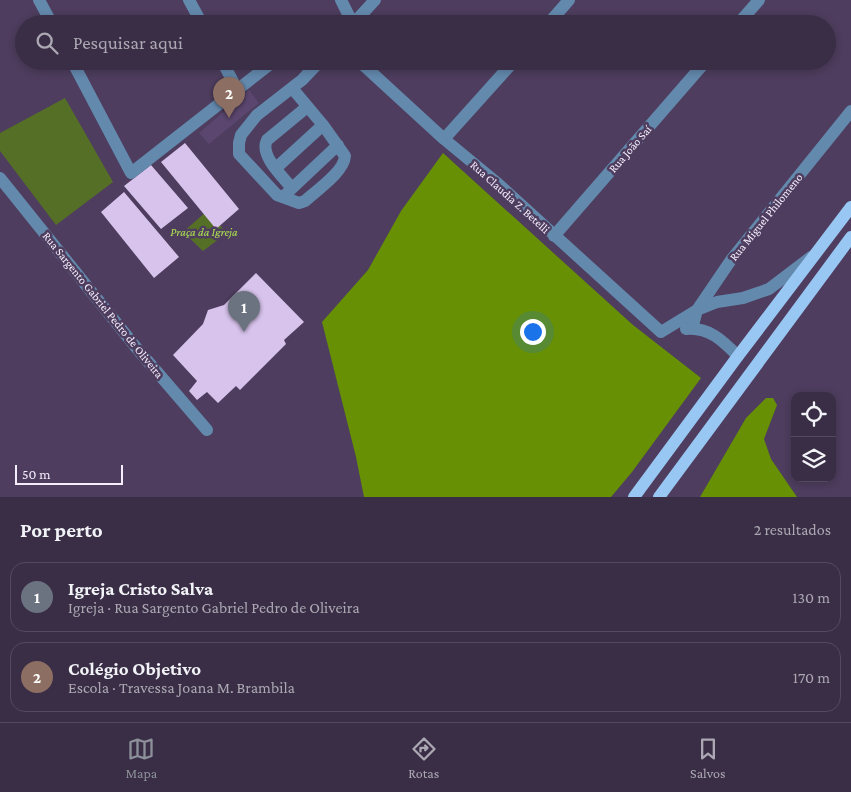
<!DOCTYPE html>
<html lang="pt">
<meta charset="utf-8">
<style>
:root{--surface:#3a2e46;--page:#453a51;--text:#f1f3f6;--muted:#aba8b3;--line:#544a5f;--accent:#8c9099}
body{margin:0;font-family:"Crimson Pro",serif;background:var(--page);color:var(--text)}
.controls{position:absolute;right:15px;bottom:15px;display:grid;overflow:hidden;border-radius:10px;box-shadow:0 2px 8px #0003}
.controls button{width:45px;height:45px;display:grid;place-items:center;padding:0;border:0;border-bottom:1px solid var(--line);background:var(--surface);color:var(--text);font:25px sans-serif}
.scale{position:absolute;left:15px;bottom:12px;width:108px;box-sizing:border-box;padding-left:5px;border:2px solid #f4edfd;border-top:0;font-size:14px;line-height:18px;white-space:nowrap;color:#f4edfd;-webkit-text-stroke:4px #4e3d5e;paint-order:stroke}
.you{position:absolute;left:532px;top:331px;width:18px;height:18px;margin:-12px;border:4px solid #fff;border-radius:50%;background:#1a73e8;box-shadow:0 0 0 8px #1a73e833}
.badge{display:grid;place-items:center;width:32px;height:32px;border-radius:50%;background:var(--accent);color:#fff;font-size:16px;font-weight:700}
.pin{position:absolute;translate:-50% -41px;filter:drop-shadow(0 1px 2px #0008)}
.pin::after{content:'';position:absolute;top:26px;width:18px;height:15px;background:inherit;clip-path:polygon(0 0,100% 0,50% 100%)}
.list{margin:0;padding:0;list-style:none}
h2{display:flex;justify-content:space-between;align-items:center;height:65px;margin:0;padding:0 20px;font-size:21px}
h2 small{font-size:16px;font-weight:400;color:var(--muted)}
.list li{display:grid;grid-template-columns:32px 1fr auto;gap:15px;align-items:center;box-sizing:border-box;height:70px;margin:0 10px 10px;padding:0 10px;border:1px solid var(--line);border-radius:15px}
.list b{display:block;font-size:19px;white-space:nowrap}
.list p{margin:0;font-size:16px;white-space:nowrap;color:var(--muted)}
.list em{font-size:16px;font-style:normal;color:var(--muted)}
.icon{flex:none;width:28px;height:28px;fill:none;stroke:currentColor;stroke-width:2;stroke-linecap:round;stroke-linejoin:round}
.map{position:relative;flex:none;width:851px;height:497px;overflow:hidden}
.search{position:absolute;background:var(--surface);box-shadow:0 2px 8px #0003;left:15px;right:15px;top:15px;height:55px;display:flex;align-items:center;gap:12px;box-sizing:border-box;padding:0 18px;border-radius:28px;color:var(--muted);font-size:19px}
.sheet{height:225px;background:var(--surface)}
nav{display:flex;justify-content:space-around;align-items:center;box-sizing:border-box;height:70px;border-top:1px solid var(--line);background:var(--surface);font-size:14px;color:var(--muted)}
nav a{display:grid;justify-items:center;gap:2px}
nav .on{color:var(--accent)}
.map>svg:first-child{display:block}
</style>
<div class="map">
<svg width="851" height="497" viewBox="0 0 851 497">
<rect width="100%" height="100%" fill="#4e3d5e"/>
<path fill="#5a466e" d="M249,90l10,13 -50,41 -10,-11z"/>
<path fill="#557026" d="M65,98l48,84 -57,43 -56,-74v-18z
M207,211l20,22 -24,18 -20,-19z"/>
<path fill="#679005" d="M443,153l190,172 68,53 -69,94 -21,25h-247l-8,-40 -34,-135 46,-52 33,-59z
M766,398h7l4,7 -13,34 7,20 26,38h-97l46,-79z"/>
<path fill="#d7c3eb" d="M185,143l54,66 -23,20 -55,-67z
M151,165l37,43 -27,21 -37,-43z
M124,192l55,65 -25,21 -53,-66z
M256,273l48,49 -20,18 2,4 -46,46 -4,-4 -18,17 -11,-11 -10,8 -8,-9 8,-10 -24,-26 30,-31 5,-14 16,-5z"/>
<g fill="none" stroke-linecap="round" stroke-linejoin="round">
<path stroke="#6389ad" stroke-width="12" d="M39,0l13,24
M189,0l13,24
M341,0l12,24
M353,24l22,-24
M548,24l21,-24
M738,24l21,-24
M72,61l59,112 143,-112
M222,61l16,30
M359,61l85,78 52,43 165,150
M292,88l31,37 22,31c-1,16 -28,34 -40,45l-6,2 -22,-8 -38,-41v-11l2,-8 16,-20 45,-35 18,-19
M444,139l70,-78
M276,168l47,-43
M0,178l139,173 68,79
M292,188c-9,-11 -33,-33 -25,-48l40,-33
M286,194l52,-49
M554,236l152,-175
M686,329c23,-2 36,11 52,27
M692,329l5,-19 34,-50 120,-149
M661,332l36,-22 20,-8 26,-4 26,-9 42,-32"/>
<path stroke="#99c7f3" stroke-width="12" d="M634,497l104,-141 113,-149
M659,497l192,-260"/>
</g>
<g text-anchor="middle" dominant-baseline="central" stroke-width="5" stroke-linejoin="round" paint-order="stroke">
<g font-size="12" fill="#f4edfd" stroke="#4e3d5e">
<text transform="translate(630 149) rotate(-49)">Rua João Saí</text>
<text transform="translate(510 197) rotate(42)">Rua Claudia Z. Betelli</text>
<text transform="translate(766 217) rotate(-51)">Rua Miguel Philomeno</text>
<text transform="translate(103 305) rotate(51)">Rua Sargento Gabriel Pedro de Oliveira</text>
</g>
<g font-size="12" font-style="italic" fill="#ace34f" stroke="#4e3d5e">
<text x="204" y="232">Praça da Igreja</text>
</g>
</g>
</svg>
<div class="controls">
<button><svg class="icon" aria-label="locate" viewBox="0 0 24 24"><circle cx="12" cy="12" r="6"/><path d="M12 2v4M12 18v4M2 12h4M18 12h4"/></svg></button>
<button><svg class="icon" aria-label="layers" viewBox="0 0 24 24"><path d="M12 4l9 5-9 5-9-5zM3 14l9 5 9-5"/></svg></button>
</div>
<div class="scale">50 m</div>
<div class="you"></div>
<div class="pin badge" style="left:244px;top:332px;background:#6b7280">1</div>
<div class="pin badge" style="left:229px;top:118px;background:#8d6e63">2</div>
<div class="search"><svg class="icon" aria-label="search" viewBox="0 0 24 24"><circle cx="10" cy="10" r="6"/><path d="M15 15l6 6"/></svg>Pesquisar aqui</div>
</div>
<section class="sheet">
<h2>Por perto<small>2 resultados</small></h2>
<ul class="list">
<li><span class="badge" style="background:#6b7280">1</span><div><b>Igreja Cristo Salva</b><p>Igreja · Rua Sargento Gabriel Pedro de Oliveira</p></div><em>130 m</em></li>
<li><span class="badge" style="background:#8d6e63">2</span><div><b>Colégio Objetivo</b><p>Escola · Travessa Joana M. Brambila</p></div><em>170 m</em></li>
</ul>
</section>
<nav>
<a class="on"><svg class="icon" aria-label="map" viewBox="0 0 24 24"><path d="M3 6l6-2 6 2 6-2v14l-6 2-6-2-6 2zM9 4v14M15 6v14"/></svg>Mapa</a>
<a><svg class="icon" aria-label="directions" viewBox="0 0 24 24"><path d="M12 3l9 9-9 9-9-9zM9 14v-3h6M13 9l2 2-2 2"/></svg>Rotas</a>
<a><svg class="icon" aria-label="saved" viewBox="0 0 24 24"><path d="M7 4h10v16l-5-4-5 4z"/></svg>Salvos</a>
</nav>
